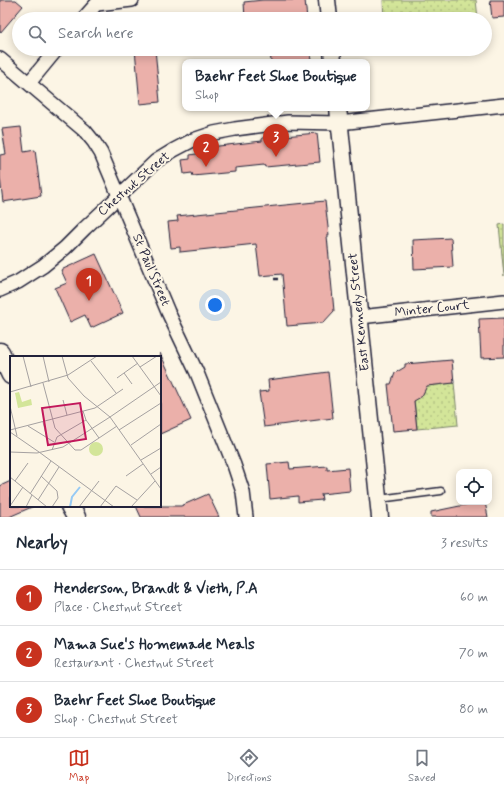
<!DOCTYPE html>
<meta charset="utf-8">
<style>
:root{--surface:#fff;--page:#f6f6f7;--text:#1f2937;--muted:#747a83;--line:#e0e1e3;--accent:#c8321e}
body{margin:0;font-family:Mynerve,sans-serif;background:var(--page);color:var(--text)}
.controls{position:absolute;right:12px;bottom:12px;display:grid;overflow:hidden;border-radius:8px;box-shadow:0 2px 10px #0003}
.controls button{width:36px;height:36px;display:grid;place-items:center;padding:0;border:0;border-bottom:1px solid var(--line);background:var(--surface);color:var(--text);font:20px sans-serif}
.you{position:absolute;left:215px;top:305px;width:14px;height:14px;margin:-10px;border:3px solid #fff;border-radius:50%;background:#1a73e8;box-shadow:0 0 0 6px #1a73e833}
.badge{display:grid;place-items:center;width:26px;height:26px;border-radius:50%;background:var(--accent);color:#fff;font-size:13px;font-weight:700}
.pin{position:absolute;translate:-50% -33px;filter:drop-shadow(0 1px 2px #0008)}
.pin::after{content:'';position:absolute;top:21px;width:14px;height:12px;background:inherit;clip-path:polygon(0 0,100% 0,50% 100%)}
.popup{position:absolute;left:182px;top:59px;width:188px;height:52px;box-sizing:border-box;display:grid;place-content:center;border-radius:8px;background:var(--surface);filter:drop-shadow(0 1px 3px #0005);font-size:13px;white-space:nowrap;color:var(--muted)}
.popup b{font-size:15px;color:var(--text)}
.popup::after{content:'';position:absolute;left:50%;top:100%;margin-left:-8px;border:8px solid transparent;border-top-color:var(--surface)}
.list{margin:0;padding:0;list-style:none}
h2{display:flex;justify-content:space-between;align-items:center;height:52px;margin:0;padding:0 16px;font-size:17px}
h2 small{font-size:13px;font-weight:400;color:var(--muted)}
.list li{display:grid;grid-template-columns:26px 1fr auto;gap:12px;align-items:center;box-sizing:border-box;height:56px;padding:0 16px;border-top:1px solid var(--line)}
.list b{display:block;font-size:15px;white-space:nowrap}
.list p{margin:0;font-size:13px;white-space:nowrap;color:var(--muted)}
.list em{font-size:13px;font-style:normal;color:var(--muted)}
.icon{flex:none;width:22px;height:22px;fill:none;stroke:currentColor;stroke-width:2;stroke-linecap:round;stroke-linejoin:round}
.map{position:relative;flex:none;width:504px;height:517px;overflow:hidden}
.search{position:absolute;background:var(--surface);box-shadow:0 2px 10px #0003;left:12px;right:12px;top:12px;height:44px;display:flex;align-items:center;gap:10px;box-sizing:border-box;padding:0 14px;border-radius:22px;color:var(--muted);font-size:15px}
.sheet{height:220px;background:var(--surface)}
nav{display:flex;justify-content:space-around;align-items:center;box-sizing:border-box;height:56px;border-top:1px solid var(--line);background:var(--surface);font-size:11px;color:var(--muted)}
nav a{display:grid;justify-items:center;gap:2px}
nav .on{color:var(--accent)}
.map>svg:first-child{display:block}
</style>
<div class="map">
<svg width="504" height="517" viewBox="0 0 504 517">
<defs>
<pattern id="grass-dots" width="8" height="8" patternUnits="userSpaceOnUse"><rect width="8" height="8" fill="#d3e599"/><path d="M2 2h.1M6 6h.1" fill="none" stroke="#b5c485" stroke-width="1.8" stroke-linecap="round"/></pattern>
</defs>
<rect width="100%" height="100%" fill="#fcf5e5"/>
<filter id="ink" filterUnits="userSpaceOnUse"><feTurbulence type="fractalNoise" baseFrequency=".025" numOctaves="2"/><feDisplacementMap in="SourceGraphic" scale="8" xChannelSelector="R" yChannelSelector="G"/><feConvolveMatrix kernelMatrix="1 2 1 2 8 2 1 2 1" color-interpolation-filters="sRGB"/></filter>
<g filter="url(#ink)">
<path fill="url(#grass-dots)" stroke="#7a846a" d="M383,0h93l2,19h-94z
M504,224v52l-5,-51z
M454,383l4,42 -41,4 -3,-30c7,-2 11,-5 11,-13z"/>
<path fill="#ebb0aa" stroke="#22223b" d="M0,0h16l7,6 -23,27z
M263,0h42l2,19h-62l-1,-17z
M490,0h14v17l-12,1z
M135,49h20l5,53 -20,2z
M270,49h40l1,13h-40z
M21,127l3,25 11,-2 6,46 -38,6 -3,-25v-22l6,-1 -4,-25z
M317,133l3,29 -55,5 -1,-2 -29,3v4l-42,4 -1,-3 -8,1 -2,-14 8,-1v-4l12,-2 8,-6 52,-6v-3z
M325,201l4,35h-2l7,75 -11,12 -36,3 -5,-52 -22,2 -4,-32 -76,8v-5l-9,1 -3,-26 10,-1 -1,-5z
M451,238l2,29 -39,2 -1,-29z
M96,254l27,59 -32,15 -6,-13 -15,7 -15,-34 12,-5 -6,-13z
M504,318v39l-23,1 -2,-39z
M160,353l31,67 -31,14z
M452,360l2,23 -27,3 -4,8 -2,3 -7,4 3,28 -24,2 -5,-47h3l4,-11 10,-6v-3z
M328,372l5,46 -69,9 -5,-35 10,-1 -1,-11z
M289,462l1,7 37,-3v4l21,-2 2,23 -29,3 1,6 -24,2v-6l-28,3 -3,-35z
M11,481v25h23l-25,11h-9v-31z
M208,494l11,23h-78l-5,-11h45z
M479,502h6l3,15h-57v-5z"/>
<g fill="none" stroke-linecap="round" stroke-linejoin="round">
<g stroke="#22223b" stroke-width="9">
<path id="service" d="M379,499l62,-8"/>
</g>
<g stroke="#22223b" stroke-width="16">
<path id="minor" d="M97,4l35,-4
M83,19l17,-19
M0,59l85,72 9,11 7,11 67,159 29,61 37,92 9,27 3,25
M29,83l28,-34
M0,290l18,-8 25,-16 22,-18 20,-20 71,-67 18,-11 19,-10 21,-7 21,-4 53,-7 51,1 165,-18
M360,317l144,-16"/>
</g>
<g stroke="#22223b" stroke-width="19">
<path id="tertiary" d="M327,0l2,19
M332,49l1,13
M338,108l42,409"/>
</g>
<g stroke="#22223b" stroke-width="21">
<path id="secondary" d="M0,352l11,23
M70,506l6,11"/>
</g>
<path stroke="#22223b" stroke-width="2.5" stroke-dasharray="4 3" stroke-linecap="butt" d="M274,279h6"/>
<use href="#service" stroke="#fcf5e5" stroke-width="6"/>
<use href="#minor" stroke="#fcf5e5" stroke-width="13"/>
<use href="#tertiary" stroke="#fcf5e5" stroke-width="16"/>
<use href="#secondary" stroke="#fcf5e5" stroke-width="18"/>
</g>
</g>
<g text-anchor="middle" dominant-baseline="central" stroke-width="4" stroke-linejoin="round" paint-order="stroke">
<g font-size="13" fill="#22223b" stroke="#fcf5e5">
<text transform="translate(134 184) rotate(-41)">Chestnut Street</text>
<text transform="translate(151 270) rotate(67)">St Paul Street</text>
<text transform="translate(432 309) rotate(-6)">Minter Court</text>
<text transform="translate(359 312) rotate(-96)">East Kennedy Street</text>
</g>
</g>
<g transform="translate(10 356)">
<rect width="151" height="151" fill="#fcf5e5"/>
<path d="M9,36l3,10 9,-3 1,6 -14,3 -3,-15zM79 93a7 7 0 1 1 14 0a7 7 0 1 1-14 0Z" fill="#d3e599"/>
<path fill="none" stroke="#97caf4" stroke-width="2" d="M60,151l2,-10 8,-10"/>
<path fill="none" stroke="#a5a1a1" stroke-width="1" d="M13,0l8,31M33,0l6,26M52,0l6,22 16,18 26,21 51,72M122,0l29,40M81,5l25,32M130,11l17,-11M114,17l8,11M107,22l21,-15M33,27l12,45 20,22h6l36,-24M0,36l58,-17 29,-19M53,44l4,15M0,50l7,30M73,55l3,9 13,18M100,61l51,-35M33,66l4,16M18,70l26,16M0,74l85,-22 28,-19M109,74l42,-27M0,76l29,20M121,89l30,-21M42,94l5,-13 29,-17M0,96l27,1 26,-6 47,-30M29,96l75,55M131,104l20,-12M141,118l10,-7M31,120l16,15 1,7 -6,9M116,120l17,-12M0,121l37,30M5,125l13,-18M20,138l21,-33M28,144l21,-33M0,150l13,-19M16,151l6,-12M69,151l20,-26M90,151l16,-21 21,14M121,151l24,-26"/>
<path fill="#c2185b" fill-opacity="0.15" stroke="#c2185b" stroke-width="2" d="M70,47l6,36 -38,6 -6,-37z"/>
<rect width="151" height="151" fill="none" stroke="#22223b" stroke-width="2"/>
</g>
</svg>
<div class="controls">
<button><svg class="icon" aria-label="locate" viewBox="0 0 24 24"><circle cx="12" cy="12" r="6"/><path d="M12 2v4M12 18v4M2 12h4M18 12h4"/></svg></button>
</div>
<div class="you"></div>
<div class="pin badge" style="left:89px;top:301px">1</div>
<div class="pin badge" style="left:206px;top:167px">2</div>
<div class="pin badge" style="left:276px;top:157px">3</div>
<div class="popup"><b>Baehr Feet Shoe Boutique</b>Shop</div>
<div class="search"><svg class="icon" aria-label="search" viewBox="0 0 24 24"><circle cx="10" cy="10" r="6"/><path d="M15 15l6 6"/></svg>Search here</div>
</div>
<section class="sheet">
<h2>Nearby<small>3 results</small></h2>
<ul class="list">
<li><span class="badge">1</span><div><b>Henderson, Brandt &amp; Vieth, P.A</b><p>Place · Chestnut Street</p></div><em>60 m</em></li>
<li><span class="badge">2</span><div><b>Mama Sue's Homemade Meals</b><p>Restaurant · Chestnut Street</p></div><em>70 m</em></li>
<li><span class="badge">3</span><div><b>Baehr Feet Shoe Boutique</b><p>Shop · Chestnut Street</p></div><em>80 m</em></li>
</ul>
</section>
<nav>
<a class="on"><svg class="icon" aria-label="map" viewBox="0 0 24 24"><path d="M3 6l6-2 6 2 6-2v14l-6 2-6-2-6 2zM9 4v14M15 6v14"/></svg>Map</a>
<a><svg class="icon" aria-label="directions" viewBox="0 0 24 24"><path d="M12 3l9 9-9 9-9-9zM9 14v-3h6M13 9l2 2-2 2"/></svg>Directions</a>
<a><svg class="icon" aria-label="saved" viewBox="0 0 24 24"><path d="M7 4h10v16l-5-4-5 4z"/></svg>Saved</a>
</nav>
